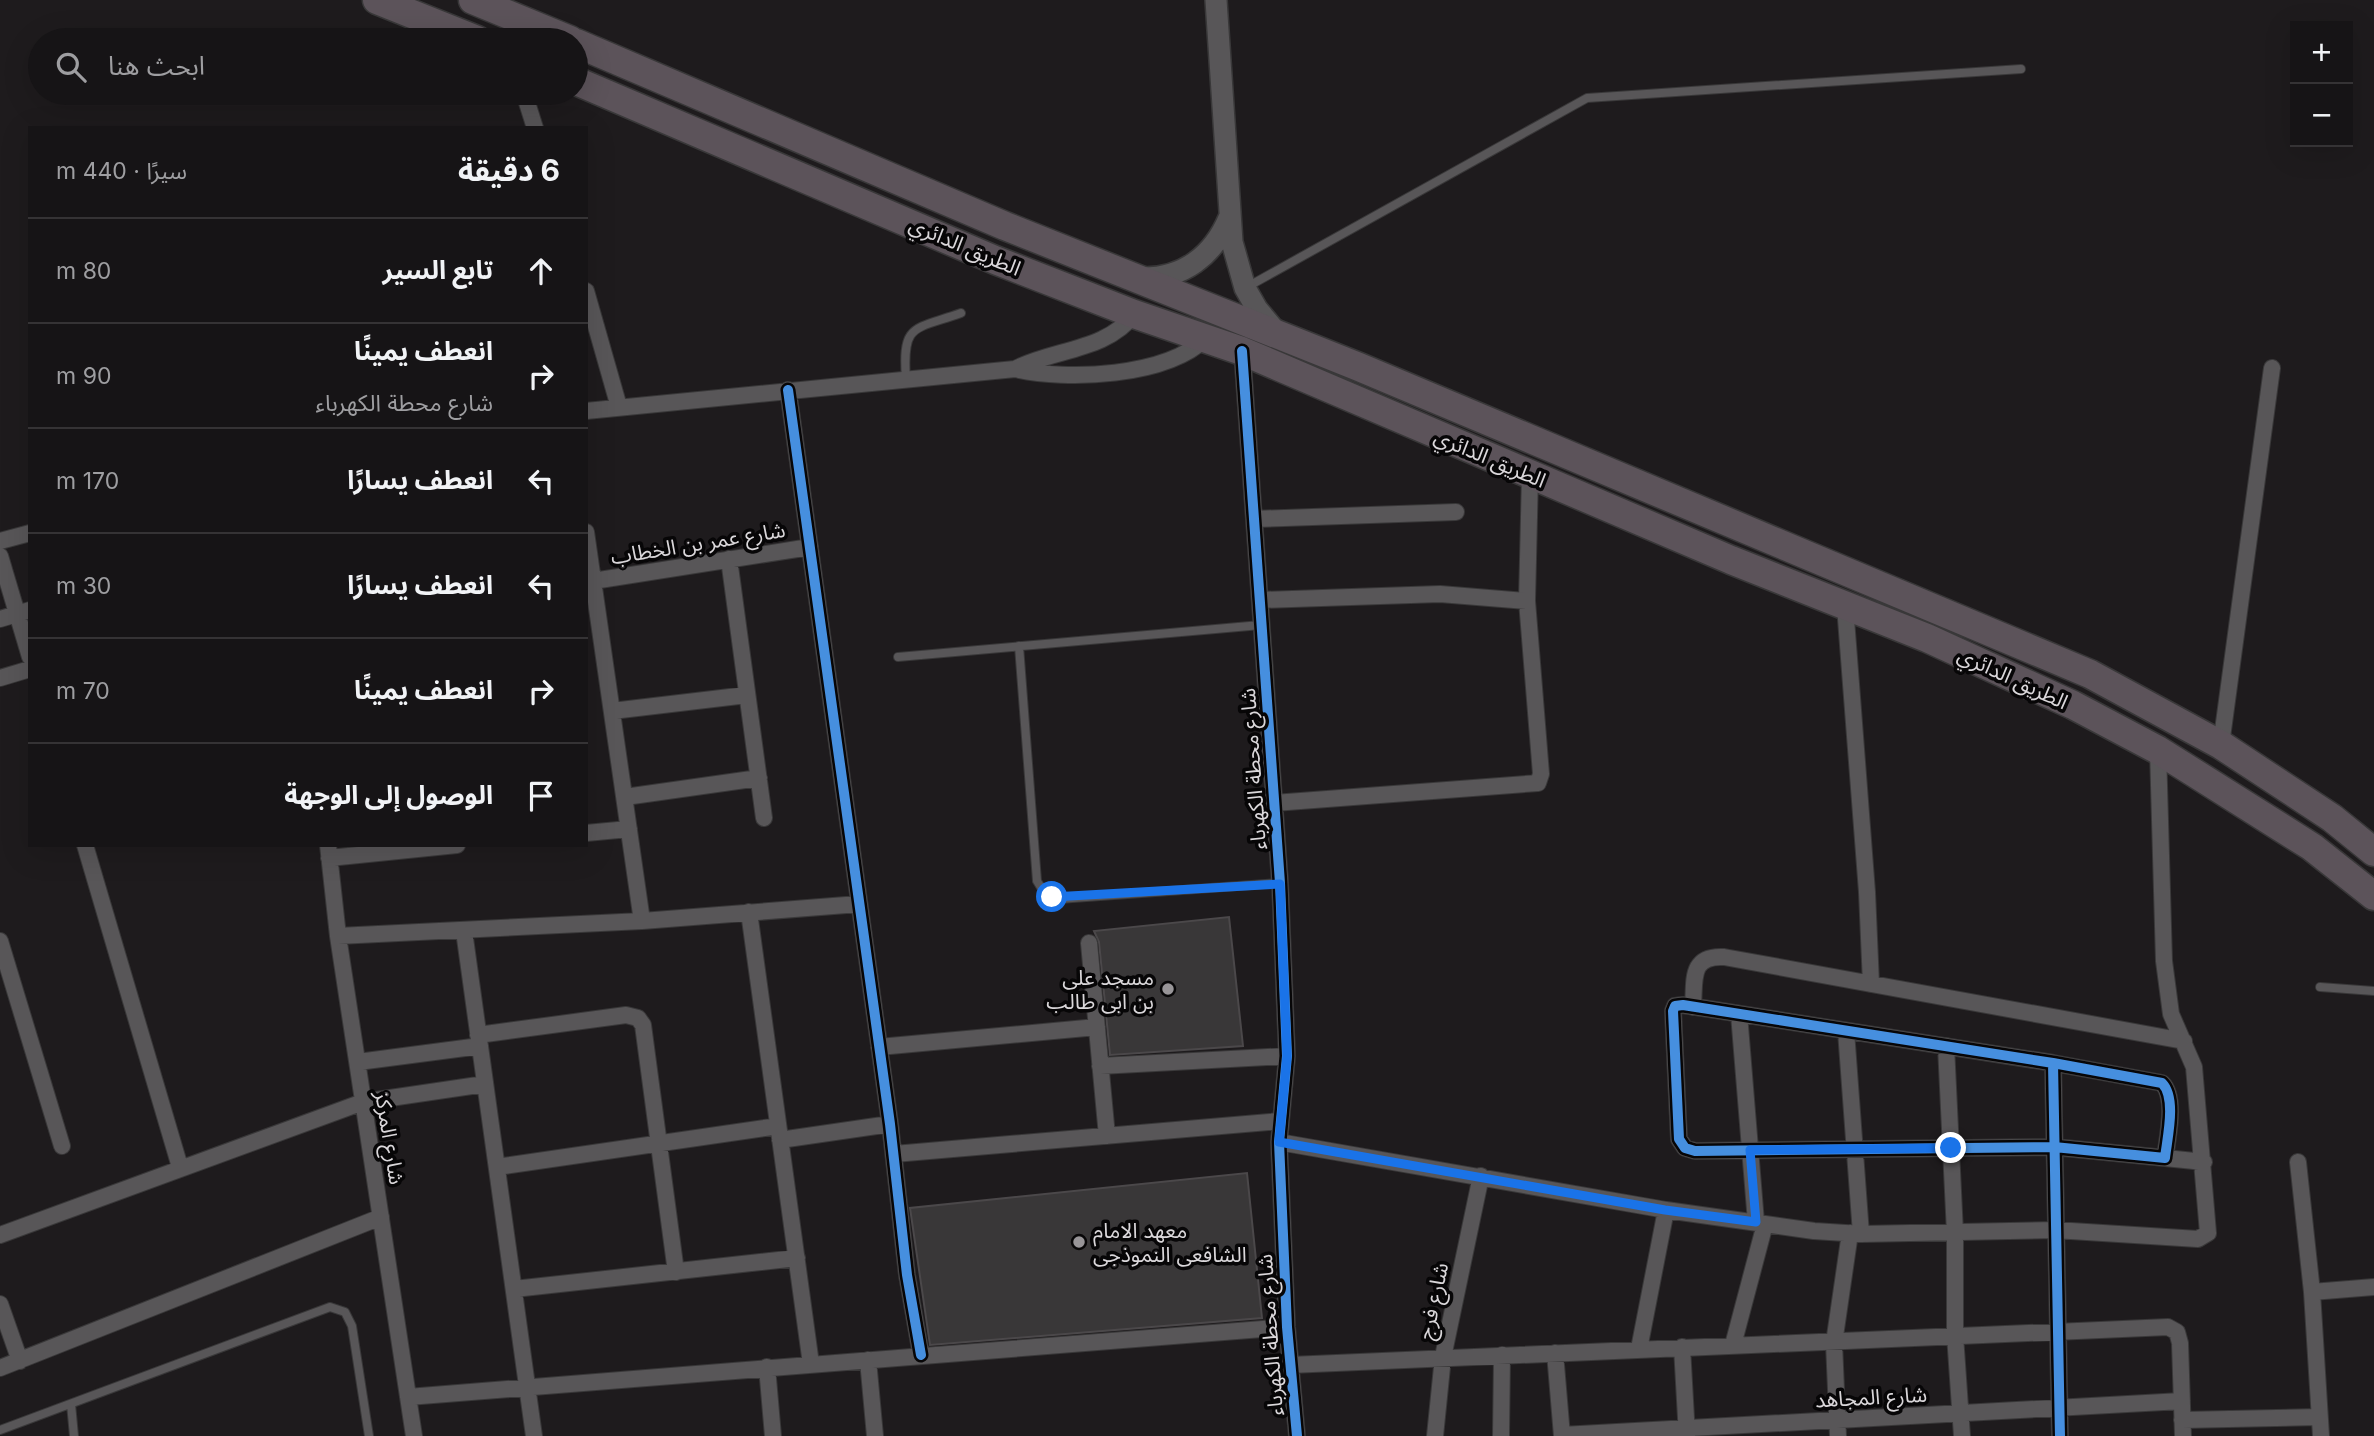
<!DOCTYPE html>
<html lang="ar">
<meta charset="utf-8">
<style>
:root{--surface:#161416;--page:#1f1d1f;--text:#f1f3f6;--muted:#9e9ea1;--line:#353335}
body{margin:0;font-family:Inter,"Noto Sans Arabic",sans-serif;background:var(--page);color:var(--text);direction:rtl}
.controls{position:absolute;right:21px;top:21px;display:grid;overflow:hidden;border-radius:0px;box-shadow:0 7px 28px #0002}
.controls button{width:63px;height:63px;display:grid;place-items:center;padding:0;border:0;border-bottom:2px solid var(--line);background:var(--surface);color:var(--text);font:35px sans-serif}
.stop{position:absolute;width:21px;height:21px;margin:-16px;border:5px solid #1a73e8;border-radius:50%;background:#fff}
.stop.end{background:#1a73e8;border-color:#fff;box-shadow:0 2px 7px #0008}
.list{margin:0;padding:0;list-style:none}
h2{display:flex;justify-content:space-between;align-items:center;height:91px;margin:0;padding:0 28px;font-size:30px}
h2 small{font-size:23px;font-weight:400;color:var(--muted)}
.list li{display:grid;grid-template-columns:46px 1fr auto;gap:21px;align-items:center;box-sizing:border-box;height:105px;padding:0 28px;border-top:2px solid var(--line)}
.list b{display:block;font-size:26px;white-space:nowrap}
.list p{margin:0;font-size:23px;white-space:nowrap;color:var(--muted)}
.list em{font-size:23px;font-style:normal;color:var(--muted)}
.icon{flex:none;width:38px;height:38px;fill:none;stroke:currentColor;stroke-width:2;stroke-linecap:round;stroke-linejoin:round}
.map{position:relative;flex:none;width:2374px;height:1436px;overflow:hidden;direction:ltr}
.search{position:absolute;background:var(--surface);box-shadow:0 7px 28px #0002;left:28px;top:28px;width:560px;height:77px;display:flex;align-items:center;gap:18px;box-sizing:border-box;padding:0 24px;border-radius:38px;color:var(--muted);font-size:26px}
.panel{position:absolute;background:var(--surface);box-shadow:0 7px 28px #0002;left:28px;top:126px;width:560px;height:721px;border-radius:0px;direction:rtl}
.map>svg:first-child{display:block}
</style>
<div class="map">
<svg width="2374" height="1436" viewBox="0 0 2374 1436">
<rect width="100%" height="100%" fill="#1e1b1d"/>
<path fill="#393738" stroke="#4b484a" stroke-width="2" d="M1229,917l14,129 -133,9 -11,-113 -5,-11z
M1247,1173l15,145 -332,27 -20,-137z"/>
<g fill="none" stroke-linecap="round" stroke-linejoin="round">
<g stroke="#393839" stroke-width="10">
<path id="service" d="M1247,287l340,-189 434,-29
M906,379c-4,-56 7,-49 55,-66
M1019,646l18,235 8,13 14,5 221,-16
M898,657l363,-32
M2320,987l54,4
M71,1404l3,32
M0,1430l330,-123 15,5 7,14 17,110"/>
</g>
<g stroke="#393839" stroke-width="18">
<path id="minor" d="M524,93l11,35
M586,291l33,116
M1242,351l38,532 7,173 -8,86 8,185 10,109
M1015,369c38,-20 92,-18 119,-55
M788,390l102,734 17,151 14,80
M586,411l429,-42c52,12 151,8 191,-31
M1254,519l202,-7
M586,532l56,389
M0,541l30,-8
M0,556l30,101
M729,559l35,259
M593,581l217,-34
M1260,600l180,-6 87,7
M1845,606l22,286 4,92
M0,619l30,-9
M0,678l30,-9
M612,711l135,-16
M2221,745l51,-377
M625,797l134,-19
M1274,803l264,-20 3,-9 -14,-173 3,-126
M586,833l43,-4
M85,845l95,322
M328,845l10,91 76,500
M329,858l128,-13
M749,912l62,452
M464,931l70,505
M338,936l304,-15 217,-17
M0,941l62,205
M1089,943l18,193
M1693,1007c2,-26 -4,-52 31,-50l460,84
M1739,1014l17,208
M1846,1031l15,203
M478,1035l148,-20 12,3 5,7 33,247
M1946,1046l9,187v102l7,101
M879,1047l218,-20
M358,1062l122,-16
M2053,1063l-370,-58 -8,1 -2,5 6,128 6,9 10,3 359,-4 111,11c2,-19 12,-60 -3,-75l-109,-20c2,125 4,249 7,373
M1100,1066l187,-10
M780,1140l110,-16
M1279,1142l387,68
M894,1154l386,-33
M2165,1158l39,4
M2298,1162l14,130 9,144
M497,1167l281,-41
M0,1235l363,-133 122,-18
M514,1289l283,-31
M2312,1292l62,-5
M0,1304l20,57
M1733,1345l32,-121
M1682,1347l5,89
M1639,1349l27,-139 148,21 47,3 194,-4 143,9 10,-6 -14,-166 -23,-53 -7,-53 -6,-211
M1555,1353l7,83
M868,1360l7,76
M1290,1365l878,-38 9,5 3,11 3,93
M767,1367l6,69
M0,1368l381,-151
M408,1397l879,-70
M2182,1420l137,-3
M1562,1435l620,-34
M1435,1436l8,-79 38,-181
M1501,1436l1,-81
M1838,1436l-4,-93 16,-110"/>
</g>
<g stroke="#393839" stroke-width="24">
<path id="tertiary" d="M1216,0l16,242 13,46 12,21 20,24
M1141,278c42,1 72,-22 88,-60"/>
</g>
<g stroke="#393839" stroke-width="31">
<path id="trunk" d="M377,0l100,40
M473,0l97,40
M576,43l429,183 354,141 731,307 131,71 111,73 42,34
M576,81l419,179 139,54 108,37 489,209 196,78 146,67 85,45 154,97 62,49"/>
</g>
<use href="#service" stroke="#585658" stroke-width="8"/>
<use href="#minor" stroke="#585658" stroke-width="16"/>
<use href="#tertiary" stroke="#585658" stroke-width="21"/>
<use href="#trunk" stroke="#5c535a" stroke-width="28"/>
<g stroke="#070607" stroke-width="15">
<path id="cycleway" d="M1242,351l38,532 7,173 -8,86 8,185 10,109
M788,390l102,734 17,151 14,80
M2053,1063l-370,-58 -8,1 -2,5 6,128 6,9 10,3 359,-4 111,11c2,-19 12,-60 -3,-75l-109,-20c2,125 4,249 7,373"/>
</g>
<use href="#cycleway" stroke="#468fdf" stroke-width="10"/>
</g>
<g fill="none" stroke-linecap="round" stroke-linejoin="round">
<path stroke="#1a73e8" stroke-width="9" d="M1052,897l228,-13 7,172 -8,86 386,68 91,12 -6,-72 201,-2"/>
</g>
<g fill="#989598" stroke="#070607" stroke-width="2.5">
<circle cx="1168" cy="989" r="7"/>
<circle cx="1079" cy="1242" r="7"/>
</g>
<g text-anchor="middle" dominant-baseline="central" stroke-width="7" stroke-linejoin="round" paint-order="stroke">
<g font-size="21" fill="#dad7da" stroke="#070607">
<text transform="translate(965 246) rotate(23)">الطريق الدائري</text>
<text transform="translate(1490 458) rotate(23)">الطريق الدائري</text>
<text transform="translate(698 543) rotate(-9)">شارع عمر بن الخطاب</text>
<text transform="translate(2013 678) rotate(25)">الطريق الدائري</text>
<text transform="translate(1253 769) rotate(-94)">شارع محطة الكهرباء</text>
<text transform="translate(390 1138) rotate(81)">شارع المركز</text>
<text transform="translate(1433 1301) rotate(-78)">شارع فرج</text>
<text transform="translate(1270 1335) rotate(-94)">شارع محطة الكهرباء</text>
<text transform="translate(1871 1397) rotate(-3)">شارع المجاهد</text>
</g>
<g font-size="21" fill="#dad7da" stroke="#070607" text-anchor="end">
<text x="1154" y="977">مسجد على<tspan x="1154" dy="24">بن ابى طالب</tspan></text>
<text x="1093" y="1230" text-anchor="start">معهد الامام<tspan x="1093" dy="24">الشافعى النموذجى</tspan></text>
</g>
</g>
</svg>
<div class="controls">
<button>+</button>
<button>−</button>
</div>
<div class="stop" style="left:1052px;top:897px"></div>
<div class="stop end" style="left:1951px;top:1148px"></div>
<div class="search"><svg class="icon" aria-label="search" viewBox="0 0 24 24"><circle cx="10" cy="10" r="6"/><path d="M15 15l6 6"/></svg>ابحث هنا</div>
<section class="panel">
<h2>6 دقيقة<small>سيرًا · 440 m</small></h2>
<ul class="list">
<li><svg class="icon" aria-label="ahead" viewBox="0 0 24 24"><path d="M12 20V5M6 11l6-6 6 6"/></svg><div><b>تابع السير</b></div><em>80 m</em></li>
<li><svg class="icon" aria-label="right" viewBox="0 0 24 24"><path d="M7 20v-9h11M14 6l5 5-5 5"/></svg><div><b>انعطف يمينًا</b><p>شارع محطة الكهرباء</p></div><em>90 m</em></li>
<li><svg class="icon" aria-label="left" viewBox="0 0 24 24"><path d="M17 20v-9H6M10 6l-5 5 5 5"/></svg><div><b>انعطف يسارًا</b></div><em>170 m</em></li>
<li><svg class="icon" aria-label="left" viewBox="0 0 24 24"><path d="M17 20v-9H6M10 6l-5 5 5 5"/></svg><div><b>انعطف يسارًا</b></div><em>30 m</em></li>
<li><svg class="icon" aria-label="right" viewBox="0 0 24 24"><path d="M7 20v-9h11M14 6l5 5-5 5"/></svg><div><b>انعطف يمينًا</b></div><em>70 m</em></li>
<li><svg class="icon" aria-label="arrive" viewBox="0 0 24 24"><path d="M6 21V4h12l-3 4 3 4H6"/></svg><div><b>الوصول إلى الوجهة</b></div></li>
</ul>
</section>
</div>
